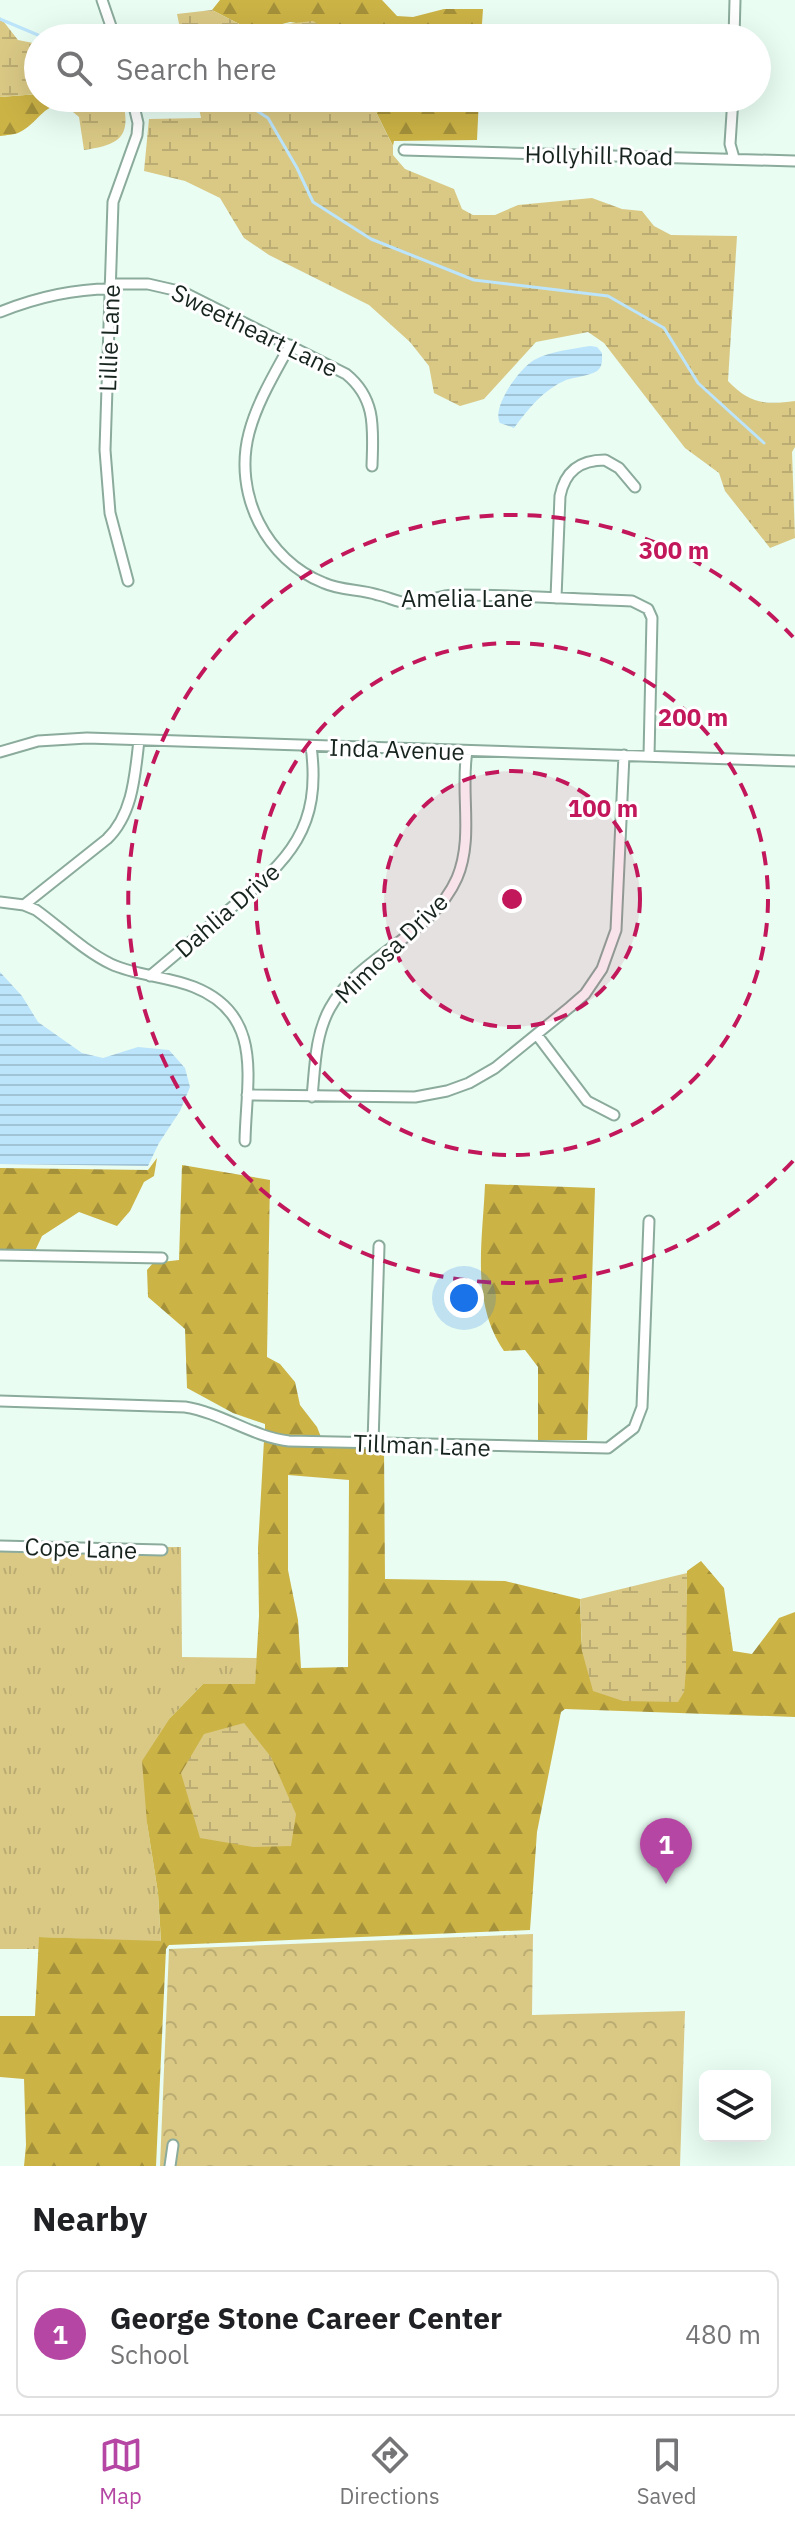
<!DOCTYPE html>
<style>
:root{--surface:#fff;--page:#f6f6f6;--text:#202124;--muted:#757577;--line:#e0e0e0;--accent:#b546a3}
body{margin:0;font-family:"IBM Plex Sans",sans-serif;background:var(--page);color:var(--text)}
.controls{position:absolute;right:24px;bottom:24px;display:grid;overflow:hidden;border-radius:12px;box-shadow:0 8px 32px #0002}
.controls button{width:72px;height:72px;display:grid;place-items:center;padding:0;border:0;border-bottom:2px solid var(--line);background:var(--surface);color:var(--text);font:40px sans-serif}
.you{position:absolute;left:464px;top:1298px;width:28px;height:28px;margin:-20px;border:6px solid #fff;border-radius:50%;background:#1a73e8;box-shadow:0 0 0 12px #1a73e833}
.badge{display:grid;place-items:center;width:52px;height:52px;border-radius:50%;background:var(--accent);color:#fff;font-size:26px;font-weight:700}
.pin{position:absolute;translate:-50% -66px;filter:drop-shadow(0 2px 4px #0008)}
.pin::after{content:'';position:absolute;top:42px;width:28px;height:24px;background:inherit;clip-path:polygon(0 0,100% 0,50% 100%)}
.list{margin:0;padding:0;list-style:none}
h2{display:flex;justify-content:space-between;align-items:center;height:104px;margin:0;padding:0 32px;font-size:34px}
h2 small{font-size:26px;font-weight:400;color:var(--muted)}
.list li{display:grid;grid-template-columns:52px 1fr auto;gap:24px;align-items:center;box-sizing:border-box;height:128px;margin:0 16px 16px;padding:0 16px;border:2px solid var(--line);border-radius:12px}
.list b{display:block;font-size:30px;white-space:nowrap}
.list p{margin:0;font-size:26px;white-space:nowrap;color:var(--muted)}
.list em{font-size:26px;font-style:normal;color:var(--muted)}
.icon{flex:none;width:44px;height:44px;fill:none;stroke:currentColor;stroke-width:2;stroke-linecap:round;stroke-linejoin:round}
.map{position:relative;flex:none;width:795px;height:2166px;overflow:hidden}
.search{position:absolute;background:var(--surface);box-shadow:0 8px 32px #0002;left:24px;right:24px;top:24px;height:88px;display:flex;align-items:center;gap:20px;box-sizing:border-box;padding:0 28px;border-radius:44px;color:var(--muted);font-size:30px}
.sheet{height:248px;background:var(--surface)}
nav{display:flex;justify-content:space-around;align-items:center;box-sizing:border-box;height:112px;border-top:2px solid var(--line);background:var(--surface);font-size:22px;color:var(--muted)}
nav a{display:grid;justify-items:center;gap:4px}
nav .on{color:var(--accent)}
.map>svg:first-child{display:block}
</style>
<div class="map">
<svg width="795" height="2166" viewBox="0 0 795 2166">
<defs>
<pattern id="grass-tufts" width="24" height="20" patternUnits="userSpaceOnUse" patternTransform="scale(2)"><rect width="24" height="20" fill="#dac985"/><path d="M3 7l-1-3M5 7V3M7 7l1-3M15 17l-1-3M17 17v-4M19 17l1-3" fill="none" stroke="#baac72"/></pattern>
<pattern id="forest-firs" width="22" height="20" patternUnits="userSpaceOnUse" patternTransform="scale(2)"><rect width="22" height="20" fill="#ccb346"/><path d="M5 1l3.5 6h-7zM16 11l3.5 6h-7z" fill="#a5913a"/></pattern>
<pattern id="wetland-marsh" width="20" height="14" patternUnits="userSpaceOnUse" patternTransform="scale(2)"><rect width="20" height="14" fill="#dac985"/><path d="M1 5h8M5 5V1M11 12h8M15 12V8" fill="none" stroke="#baac72"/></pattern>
<pattern id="park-crowns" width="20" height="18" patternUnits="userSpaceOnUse" patternTransform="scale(2)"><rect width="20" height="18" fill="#dac985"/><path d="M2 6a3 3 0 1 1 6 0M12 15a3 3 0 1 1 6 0" fill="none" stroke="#baac72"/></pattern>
<pattern id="water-rules" width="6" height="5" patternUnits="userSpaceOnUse" patternTransform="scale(2)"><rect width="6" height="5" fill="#bce4fa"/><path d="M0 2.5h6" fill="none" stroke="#a1c3d6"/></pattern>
</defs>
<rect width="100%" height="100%" fill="#e9fdf3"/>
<path fill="url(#grass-tufts)" d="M166,1547h15l1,110 75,1 -2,26h-52l-33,34 -23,105 11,70 3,49 -121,-5 -1,12h-39v-398l166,4z"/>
<path fill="url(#forest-firs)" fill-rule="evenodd" d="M220,0h162l15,16 16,1 31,-8h39l-2,29h-142l-15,-11 -34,-5 -23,6h-20l-35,-18z
M38,94v4h18l9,5c-24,3 -27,20 -45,29 -5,3 -14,3 -20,4v-39z
M369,98h110l-2,42 -83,1 -1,5z
M157,1158l-3,18 -10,6 -14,29 -13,15 -38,-14 -37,24 -7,15 -35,-1v-82l148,2z
M182,1165l88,15 -3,177 13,7 15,18 5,23 17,22 4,10 -39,-2 -17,-5v-6l-32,-11 -46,-25 -2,-59 -37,-32 -1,-27 6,-7 26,-3z
M485,1184l110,4 -8,252h-49v-73l-13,-17 -21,1c-34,-50 -21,-111 -19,-167z
M264,1440l25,6 95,3 1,130 120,2 75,18 2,52 102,41 3,-121 14,-10 23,27 9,63 19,3 27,-36 16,-6v105l-230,-8 -4,3 -24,120 -7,98 -361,15 -3,4 -10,217h-132l2,-21 -2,-66 -24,-2v-61h35l4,-79 122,4 -3,-48 -11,-70 -5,-62 28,-43 33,-34h52l4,-68 -1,-68zM288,1475l61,5 -1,187 -47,1 -3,-48 -10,-50z"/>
<path fill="url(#wetland-marsh)" d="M212,10l35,18 66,-7 26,17h-157l-5,-24z
M0,17l18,23 20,4v50l-38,3z
M56,98h66c10,38 -1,47 -38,52l-5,-33z
M197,98h172l24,48v9l12,14 49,20 8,20 11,6h22l23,-10 74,-7 30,11 20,2 12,15 17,9 66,1 -9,145c22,23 37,24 67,20v46l-3,5 3,86 -25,10 -45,-57 -6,-18 -34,-25 -81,-105 -16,-11 -52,10 -52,57 -24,7 -26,-13 -5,-27 -19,-24 -41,-37 -100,-50 -25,-17 -24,-40 -35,-17 -41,-10 5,-52 52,-1z
M687,1573l-1,98 -2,21 -6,10 -55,-1 -30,-10 -11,-40 -2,-52z
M244,1723l27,34 25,57 -5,32 -38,1 -53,-9 -19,-65 23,-39z"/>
<path fill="url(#park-crowns)" d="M533,1934l-1,81 153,-4 -5,155h-520l9,-217z"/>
<path fill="url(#water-rules)" d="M590,346l7,1 5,6c0,6 1,14 -5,18 -8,5 -22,6 -31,9 -23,10 -37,28 -52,48l-14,-5c-9,-16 20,-55 34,-63 16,-9 39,-11 56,-14z
M0,972l22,24 16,26 44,31 21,5 35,-11 31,3 16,18 5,19 -10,24 -21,32 -11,23 -148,-2z"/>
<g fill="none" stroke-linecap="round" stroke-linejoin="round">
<path stroke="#bce4fa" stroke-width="3" d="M0,19l45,19
M237,98l31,20 29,50 16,34 58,37 103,41 134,16 56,32 34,55 66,60"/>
<g stroke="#8bab9c" stroke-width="13">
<path id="street" d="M102,0l13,38
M734,38l1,-38
M733,98l-3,46 4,14
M404,150l391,11
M110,284h38l35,8 163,82c31,25 27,56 26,92
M0,312c35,-14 72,-23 110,-23
M290,345c-15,28 -33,57 -41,88 -16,61 17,127 75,150 18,8 36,6 54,12 10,2 19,7 29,8 17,1 31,-8 48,-8 59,0 118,4 177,6l16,8 4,9 -3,138
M128,581l-18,-68 -5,-63 8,-248 24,-67 1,-12 -6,-25
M556,598l4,-102c5,-25 20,-36 45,-36l14,8 16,19
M0,752l38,-11 49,-3 708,23
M0,902l24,3 12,5c25,18 48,41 75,54 26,12 56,12 83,23 71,28 52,94 51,154
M24,905l83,-66c26,-25 28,-64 32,-99
M150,976c27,-23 54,-45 81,-68 58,-48 91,-80 80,-162
M537,1035l50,66 27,14
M247,1095l168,2 32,-6 22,-8 26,-15 75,-61 15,-13 17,-25 14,-39 8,-175
M312,1097c3,-30 3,-62 18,-89 29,-53 101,-71 127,-130 17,-40 3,-86 10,-127
M0,1255l162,3
M0,1401l185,6c37,6 68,30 104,34l319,7 26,-20 8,-21 7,-186
M373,1443l6,-197
M0,1546l162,4
M170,2166l3,-21"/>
</g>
<use href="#street" stroke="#fff" stroke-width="9"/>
</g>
<circle cx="512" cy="899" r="128" fill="#c2185b" fill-opacity=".12"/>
<g fill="none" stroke="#c2185b" stroke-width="4" stroke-dasharray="14 10">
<circle cx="512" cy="899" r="128"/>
<circle cx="512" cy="899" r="256"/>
<path d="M793 1161A384 384 0 1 1 793 637"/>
</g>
<g text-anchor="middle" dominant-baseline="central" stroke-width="6" stroke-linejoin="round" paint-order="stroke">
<g font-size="24" fill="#17241e" stroke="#fff">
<text transform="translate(599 155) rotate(1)">Hollyhill Road</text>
<text transform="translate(255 330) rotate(26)">Sweetheart Lane</text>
<text transform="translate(109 338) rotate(-88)">Lillie Lane</text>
<text x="467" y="598">Amelia Lane</text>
<text transform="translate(397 749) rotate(2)">Inda Avenue</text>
<text transform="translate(227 910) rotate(-41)">Dahlia Drive</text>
<text transform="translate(391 948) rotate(-44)">Mimosa Drive</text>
<text transform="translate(422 1445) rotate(2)">Tillman Lane</text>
<text transform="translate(81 1548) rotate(2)">Cope Lane</text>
</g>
</g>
<circle cx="512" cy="899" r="12" fill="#c2185b" stroke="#fff" stroke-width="4"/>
<g font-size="24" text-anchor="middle" font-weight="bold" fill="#c2185b" stroke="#fff" stroke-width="6" stroke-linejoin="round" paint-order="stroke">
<text x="674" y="559">300 m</text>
<text x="693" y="726">200 m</text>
<text x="603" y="817">100 m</text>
</g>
</svg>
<div class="controls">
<button><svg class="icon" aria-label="layers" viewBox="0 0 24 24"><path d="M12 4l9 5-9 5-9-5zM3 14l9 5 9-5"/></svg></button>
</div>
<div class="you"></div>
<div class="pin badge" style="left:666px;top:1884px">1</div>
<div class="search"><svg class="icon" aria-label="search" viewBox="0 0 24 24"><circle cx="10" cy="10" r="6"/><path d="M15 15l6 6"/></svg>Search here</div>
</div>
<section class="sheet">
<h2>Nearby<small></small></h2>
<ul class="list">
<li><span class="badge">1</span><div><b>George Stone Career Center</b><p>School</p></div><em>480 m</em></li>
</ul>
</section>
<nav>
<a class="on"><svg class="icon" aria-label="map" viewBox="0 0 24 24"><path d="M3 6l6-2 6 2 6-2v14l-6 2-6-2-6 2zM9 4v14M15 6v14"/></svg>Map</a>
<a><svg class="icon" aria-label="directions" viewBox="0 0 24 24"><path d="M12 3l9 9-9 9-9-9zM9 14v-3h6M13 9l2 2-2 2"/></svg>Directions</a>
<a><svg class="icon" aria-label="saved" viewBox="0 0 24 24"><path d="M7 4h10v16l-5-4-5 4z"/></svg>Saved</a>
</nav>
